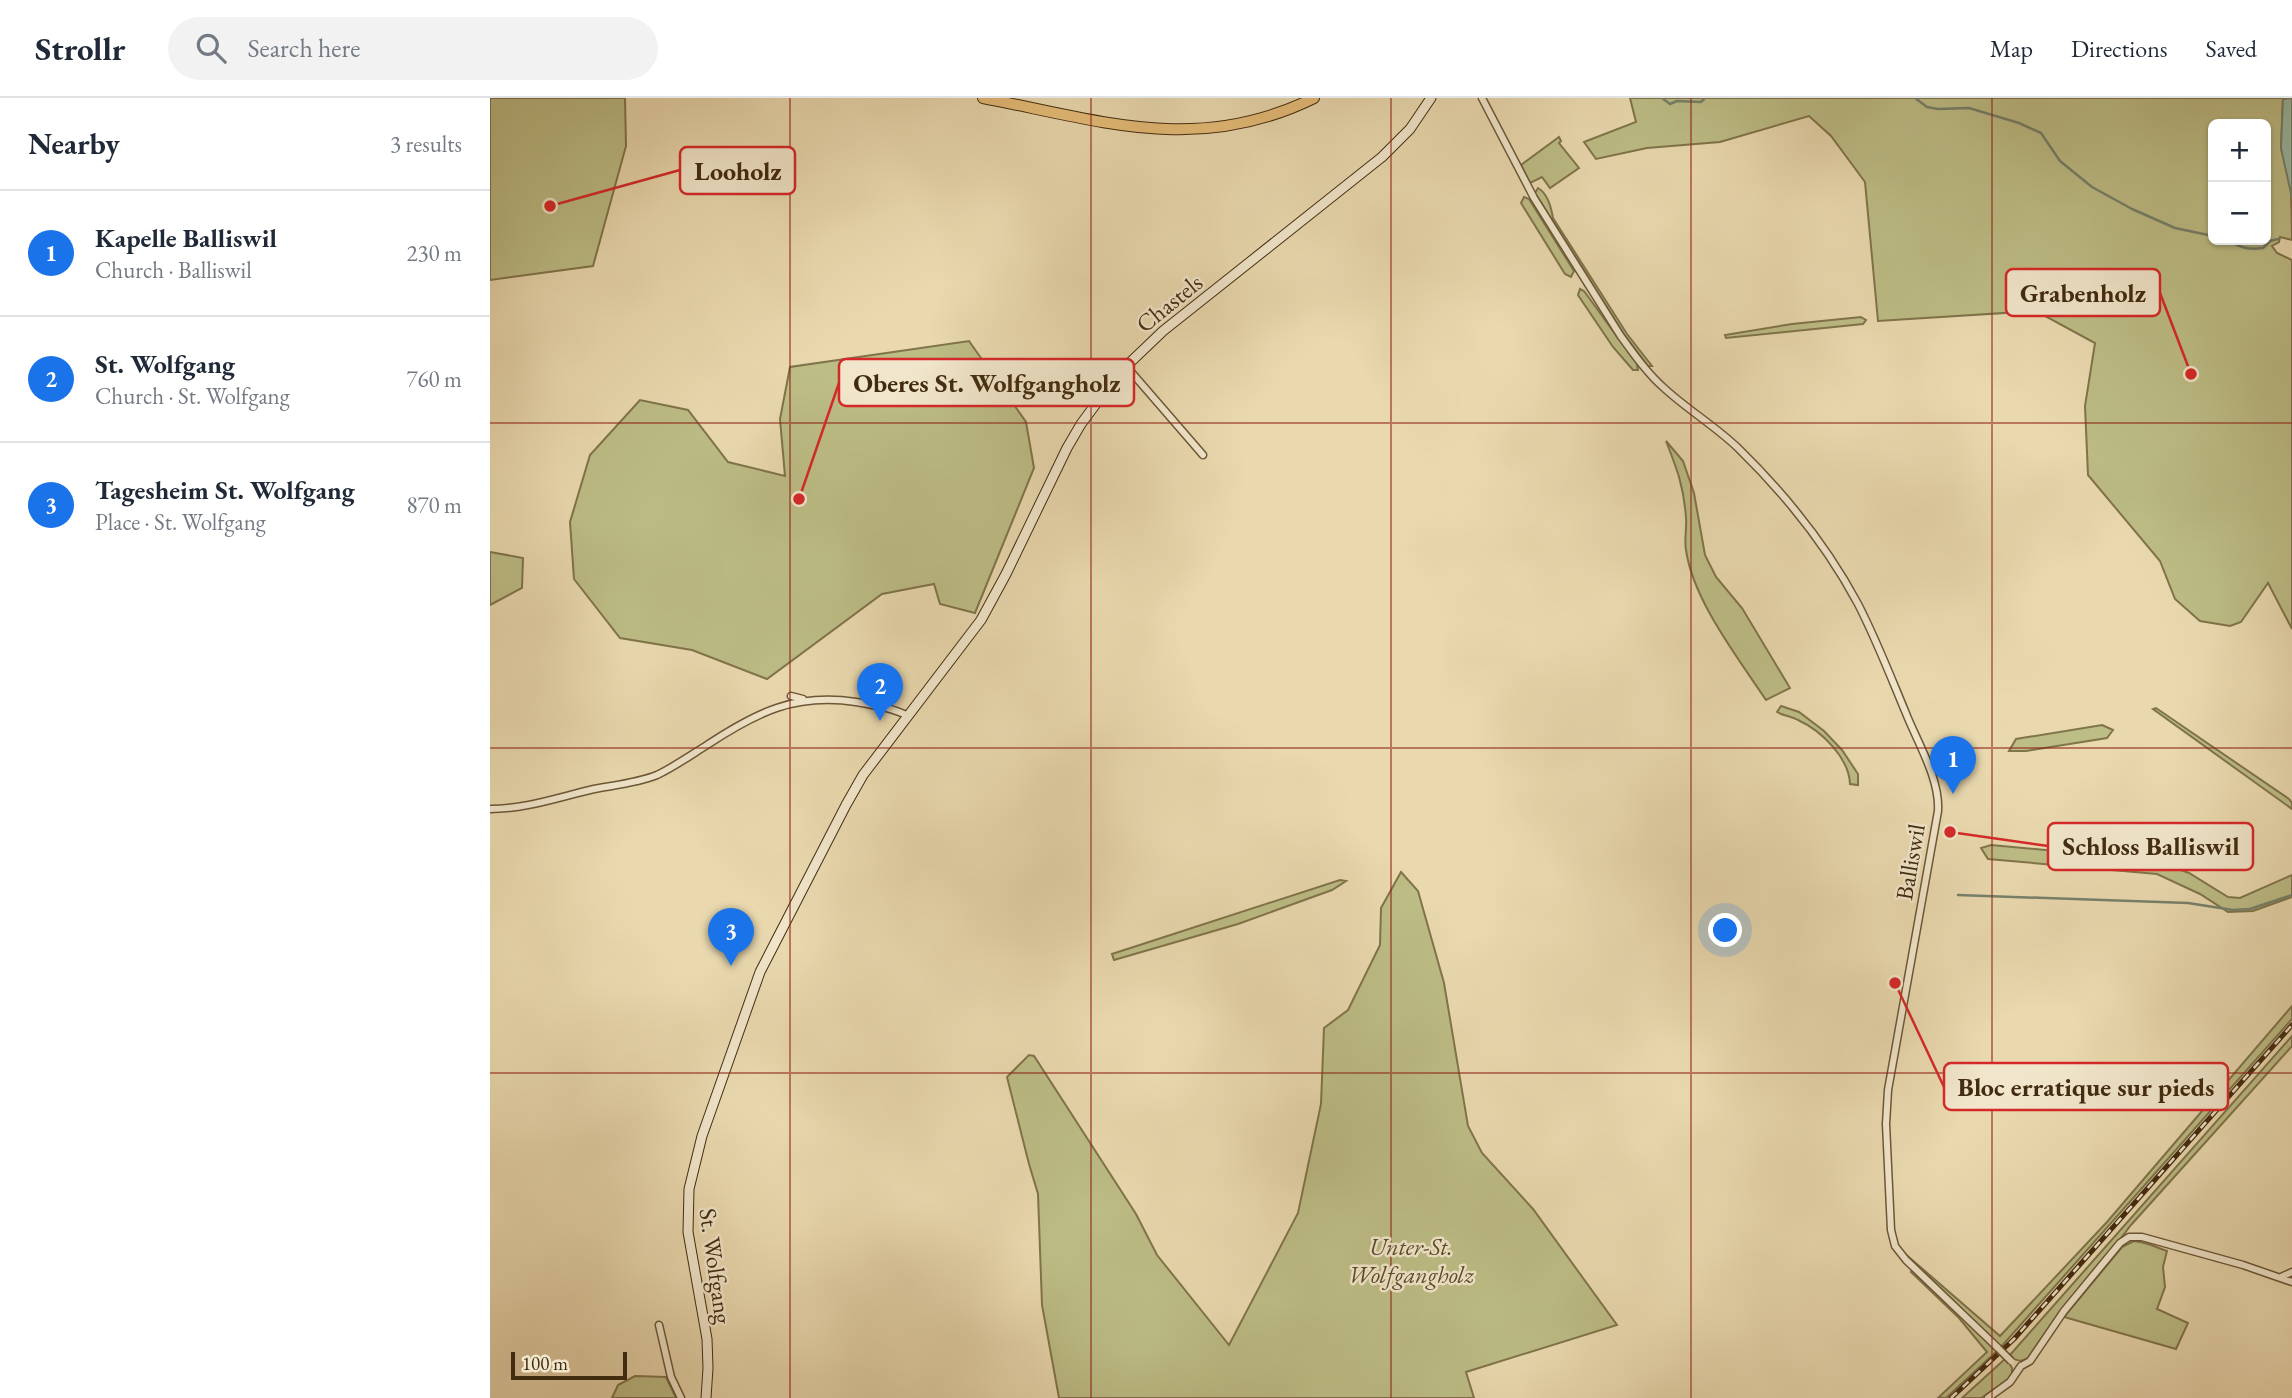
<!DOCTYPE html>
<meta charset="utf-8">
<style>
:root{--surface:#fff;--page:#f2f2f3;--text:#1f2937;--muted:#747a83;--line:#e0e1e3;--accent:#1a73e8}
body{margin:0;font-family:"EB Garamond",serif;background:var(--page);color:var(--text)}
.controls{position:absolute;right:21px;top:21px;display:grid;overflow:hidden;border-radius:10px;box-shadow:0 2px 5px #0004}
.controls button{width:63px;height:63px;display:grid;place-items:center;padding:0;border:0;border-bottom:2px solid var(--line);background:var(--surface);color:var(--text);font:35px sans-serif}
.scale{position:absolute;left:21px;bottom:18px;width:116px;box-sizing:border-box;padding-left:7px;border:4px solid #422c10;border-top:0;font-size:19px;line-height:24px;white-space:nowrap;color:#422c10;-webkit-text-stroke:5px #f1e6cb;paint-order:stroke}
.you{position:absolute;left:1236px;top:833px;width:24px;height:24px;margin:-18px;border:5px solid #fff;border-radius:50%;background:#1a73e8;box-shadow:0 0 0 10px #1a73e833}
.badge{display:grid;place-items:center;width:46px;height:46px;border-radius:50%;background:var(--accent);color:#fff;font-size:23px;font-weight:700}
.pin{position:absolute;translate:-50% -58px;filter:drop-shadow(0 2px 4px #0008)}
.pin::after{content:'';position:absolute;top:37px;width:24px;height:21px;background:inherit;clip-path:polygon(0 0,100% 0,50% 100%)}
.list{margin:0;padding:0;list-style:none}
h2{display:flex;justify-content:space-between;align-items:center;height:91px;margin:0;padding:0 28px;font-size:30px}
h2 small{font-size:23px;font-weight:400;color:var(--muted)}
.list li{display:grid;grid-template-columns:46px 1fr auto;gap:21px;align-items:center;box-sizing:border-box;height:126px;padding:0 28px;border-top:2px solid var(--line)}
.list b{display:block;font-size:26px;white-space:nowrap}
.list p{margin:0;font-size:23px;white-space:nowrap;color:var(--muted)}
.list em{font-size:23px;font-style:normal;color:var(--muted)}
.icon{flex:none;width:38px;height:38px;fill:none;stroke:currentColor;stroke-width:2;stroke-linecap:round;stroke-linejoin:round}
.map{position:relative;flex:none;width:1802px;height:1300px;overflow:hidden}
header{display:flex;align-items:center;gap:42px;box-sizing:border-box;height:98px;padding:0 35px;background:var(--surface);border-bottom:2px solid var(--line)}
header strong{font-size:33px}
nav{display:flex;gap:38px;margin-inline-start:auto;font-size:24px}
.search{width:490px;height:63px;background:var(--page);display:flex;align-items:center;gap:18px;box-sizing:border-box;padding:0 24px;border-radius:38px;color:var(--muted);font-size:26px}
main{display:flex}
aside{flex:1;background:var(--surface)}
.map>svg:first-child{display:block}
</style>
<header>
<strong>Strollr</strong>
<div class="search"><svg class="icon" aria-label="search" viewBox="0 0 24 24"><circle cx="10" cy="10" r="6"/><path d="M15 15l6 6"/></svg>Search here</div>
<nav><a>Map</a><a>Directions</a><a>Saved</a></nav>
</header>
<main>
<aside>
<h2>Nearby<small>3 results</small></h2>
<ul class="list">
<li><span class="badge">1</span><div><b>Kapelle Balliswil</b><p>Church · Balliswil</p></div><em>230 m</em></li>
<li><span class="badge">2</span><div><b>St. Wolfgang</b><p>Church · St. Wolfgang</p></div><em>760 m</em></li>
<li><span class="badge">3</span><div><b>Tagesheim St. Wolfgang</b><p>Place · St. Wolfgang</p></div><em>870 m</em></li>
</ul>
</aside>
<div class="map">
<svg width="1802" height="1300" viewBox="0 0 1802 1300">
<rect width="100%" height="100%" fill="#ead9af"/>
<filter id="stains"><feTurbulence type="fractalNoise" baseFrequency=".00286" numOctaves="4"/><feColorMatrix values="0 0 0 0 .2 0 0 0 0 .09 0 0 0 0 .02 0 0 0 .5 -.17"/></filter>
<radialGradient id="worn" r=".72"><stop offset=".6" stop-color="#630" stop-opacity="0"/><stop offset="1" stop-color="#630" stop-opacity=".3"/></radialGradient>
<path fill="#bdbd86" stroke="#80744b" stroke-width="2" fill-rule="evenodd" d="M0,0h135l1,48 -33,120 -103,14z
M1140,0h653l-2,50 10,40 1,52 -12,-3 -1,5 -7,4 5,7 15,7v369l-24,-46 -27,39 -11,4 -30,-5 -25,-22 -15,-38 -72,-86 -3,-69 10,-63 -59,-32 -158,10 -13,-139 -34,-46 -22,-20 -89,26 -73,6 -51,11 -12,-17 52,-20zM1723,26h53v116h-53z
M1069,39l2,4 -2,2 20,25 -29,20 -8,-11 -12,6 -9,-18z
M1048,90c10,6 13,19 15,30l74,116 25,32h-4l-25,-33 -88,-140z
M1034,99l5,2 45,72 -3,6 -6,-3 -44,-71z
M1090,191l4,2 53,73 1,6h-5l-20,-23 -35,-52z
M1371,219l5,3 -3,4 -137,14 -1,-3 67,-11z
M479,243l57,81 8,46 -59,145 -35,-9 -6,-20 -52,10 -115,85 -75,-29 -72,-12 -46,-59 -4,-57 20,-67 50,-55 48,10 40,52 57,14 -5,-57 10,-52z
M1176,343l17,20 11,32 11,62 11,22 26,31 48,80 -24,12c-28,-42 -73,-100 -80,-150 -2,-11 1,-22 0,-32 -2,-31 -9,-49 -20,-77z
M0,454l33,6 -1,30 -32,17z
M1291,608l18,6 25,19 18,19 16,24v11l-8,-1c-1,-26 -28,-53 -52,-64 -7,-4 -14,-4 -21,-8z
M1666,610l133,91 3,4v6l-139,-100z
M1612,627l11,5 -6,8 -81,13h-17l7,-12z
M1501,747l143,13 28,5 27,10 39,24 12,1 52,-23v22l-39,14 -25,1 -28,-18 -43,-20 -169,-15 -7,-11z
M911,774l17,19 26,92 24,143 14,27 51,56 84,116 -151,47 8,26h-415l-17,-93 -4,-111 -9,-30 -22,-87 22,-22 5,1 102,158 21,41 72,90 69,-132 23,-109 3,-76 24,-18 32,-65 1,-37z
M850,782l6,1 -14,9 -94,34 -124,36 -2,-6z
M1802,908v13l-291,328 -98,-95 97,84 107,-114z
M1802,938v10l-161,179 -99,130c-8,8 -14,7 -23,1z
M1644,1143c13,1 21,6 33,10l-4,16 2,20 -8,22 31,14 -12,26 -112,-32 58,-70z
M1423,1172l84,81 -51,47h-8l49,-46 -28,-34 -48,-46z
M1516,1260l6,10v6l-4,6 -27,18h-19z
M145,1278l31,1 10,21h-64l6,-13z"/>
<path fill="#98baa7" stroke="#76816b" stroke-width="2" d="M1802,0v100l-11,-50 2,-49z"/>
<g fill="none" stroke-linecap="round" stroke-linejoin="round">
<path stroke="#76816b" stroke-width="2.5" d="M1172,0l8,6 7,-3 24,1 4,-4
M1425,0l12,9 11,2 31,-1 50,15 22,10 19,28 32,26 40,22 43,19 38,8
M1738,142c13,8 20,10 35,8l7,-7 8,-2
M1468,797l230,8 45,7 17,-1 42,-14"/>
<g stroke="#6c5738" stroke-width="9">
<path id="minor" d="M992,0l52,100 86,137c13,18 27,38 44,53 24,22 51,38 74,60 47,46 89,98 120,156 18,35 32,71 47,107 12,31 35,67 33,100l-50,279 -2,34 5,106 4,16 11,14 92,88
M636,268l77,89
M301,598l12,3
M0,711c36,0 69,-12 104,-20 21,-4 43,-6 63,-14 17,-8 34,-20 50,-30 50,-33 88,-52 149,-43 17,3 37,6 52,14
M1791,1179l11,-5
M169,1227l12,52 10,21
M1531,1268l9,-5 34,-50 56,-68 9,-6h13l101,28 49,17
M1498,1300l22,-16 11,-16"/>
</g>
<g stroke="#422c10" stroke-width="11">
<path id="secondary" d="M216,1300l2,-30 -1,-29 -19,-107 1,-43 13,-53 58,-164 86,-167 17,-30 118,-155 25,-46 61,-126 14,-24 37,-50 45,-43 219,-174 28,-28 21,-31"/>
</g>
<g stroke="#422c10" stroke-width="12">
<path id="primary" d="M493,0c119,23 215,57 331,0"/>
</g>
<use href="#minor" stroke="#f1e6cb" stroke-width="6"/>
<use href="#secondary" stroke="#f1e6cb" stroke-width="9"/>
<use href="#primary" stroke="#e5bc78" stroke-width="10"/>
<g stroke="#422c10" stroke-width="5">
<path id="rail" d="M1461,1300l63,-59 278,-314"/>
</g>
<use href="#rail" stroke="#f1e6cb" stroke-width="2.5" stroke-dasharray="8" stroke-linecap="butt"/>
<g stroke="#6c5738" stroke-width="9" stroke-linecap="butt">
<path id="minor-bridge" d="M1508,1250l13,13"/>
</g>
<use href="#minor-bridge" stroke="#f1e6cb" stroke-width="6"/>
</g>
<path fill="none" stroke="#8f2418" stroke-width="2" stroke-opacity="0.55" d="M300,0v1300M601,0v1300M901,0v1300M1201,0v1300M1502,0v1300M0,325h1802M0,650h1802M0,975h1802"/>
<g text-anchor="middle" dominant-baseline="central" stroke-width="5" stroke-linejoin="round" paint-order="stroke">
<g font-size="24" fill="#422c10" stroke="#f1e6cb">
<text transform="translate(679 205) rotate(-39)">Chastels</text>
<text transform="translate(1420 764) rotate(-80)">Balliswil</text>
<text transform="translate(226 1168) rotate(82)">St. Wolfgang</text>
</g>
<g font-size="24" font-style="italic" fill="#5b4928" stroke="#f1e6cb">
<text x="921" y="1148">Unter-St.<tspan x="921" dy="28">Wolfgangholz</tspan></text>
</g>
</g>
<path fill="none" stroke="#d62828" stroke-width="2.5" d="M60 108L190 72M1701 276L1670 195M309 401L349 285M1460 734L1558 748M1405 885L1454 989"/>
<g fill="#d62828" stroke="#f1e6cb" stroke-width="2.5">
<circle cx="60" cy="108" r="7"/>
<circle cx="1701" cy="276" r="7"/>
<circle cx="309" cy="401" r="7"/>
<circle cx="1460" cy="734" r="7"/>
<circle cx="1405" cy="885" r="7"/>
</g>
<g fill="#f1e6cb" stroke="#d62828" stroke-width="2.5">
<rect x="190" y="49" width="115" height="47" rx="7"/>
<rect x="1516" y="171" width="154" height="47" rx="7"/>
<rect x="349" y="261" width="295" height="47" rx="7"/>
<rect x="1558" y="725" width="205" height="47" rx="7"/>
<rect x="1454" y="965" width="284" height="47" rx="7"/>
</g>
<g font-size="26" text-anchor="middle" font-weight="bold" fill="#422c10">
<text x="248" y="82">Looholz</text>
<text x="1593" y="204">Grabenholz</text>
<text x="497" y="294">Oberes St. Wolfgangholz</text>
<text x="1661" y="757">Schloss Balliswil</text>
<text x="1596" y="998">Bloc erratique sur pieds</text>
</g>
<rect width="100%" height="100%" filter="url(#stains)"/>
<rect width="100%" height="100%" fill="url(#worn)"/>
</svg>
<div class="controls">
<button>+</button>
<button>−</button>
</div>
<div class="scale">100 m</div>
<div class="you"></div>
<div class="pin badge" style="left:1463px;top:696px">1</div>
<div class="pin badge" style="left:390px;top:623px">2</div>
<div class="pin badge" style="left:241px;top:868px">3</div>
</div>
</main>
